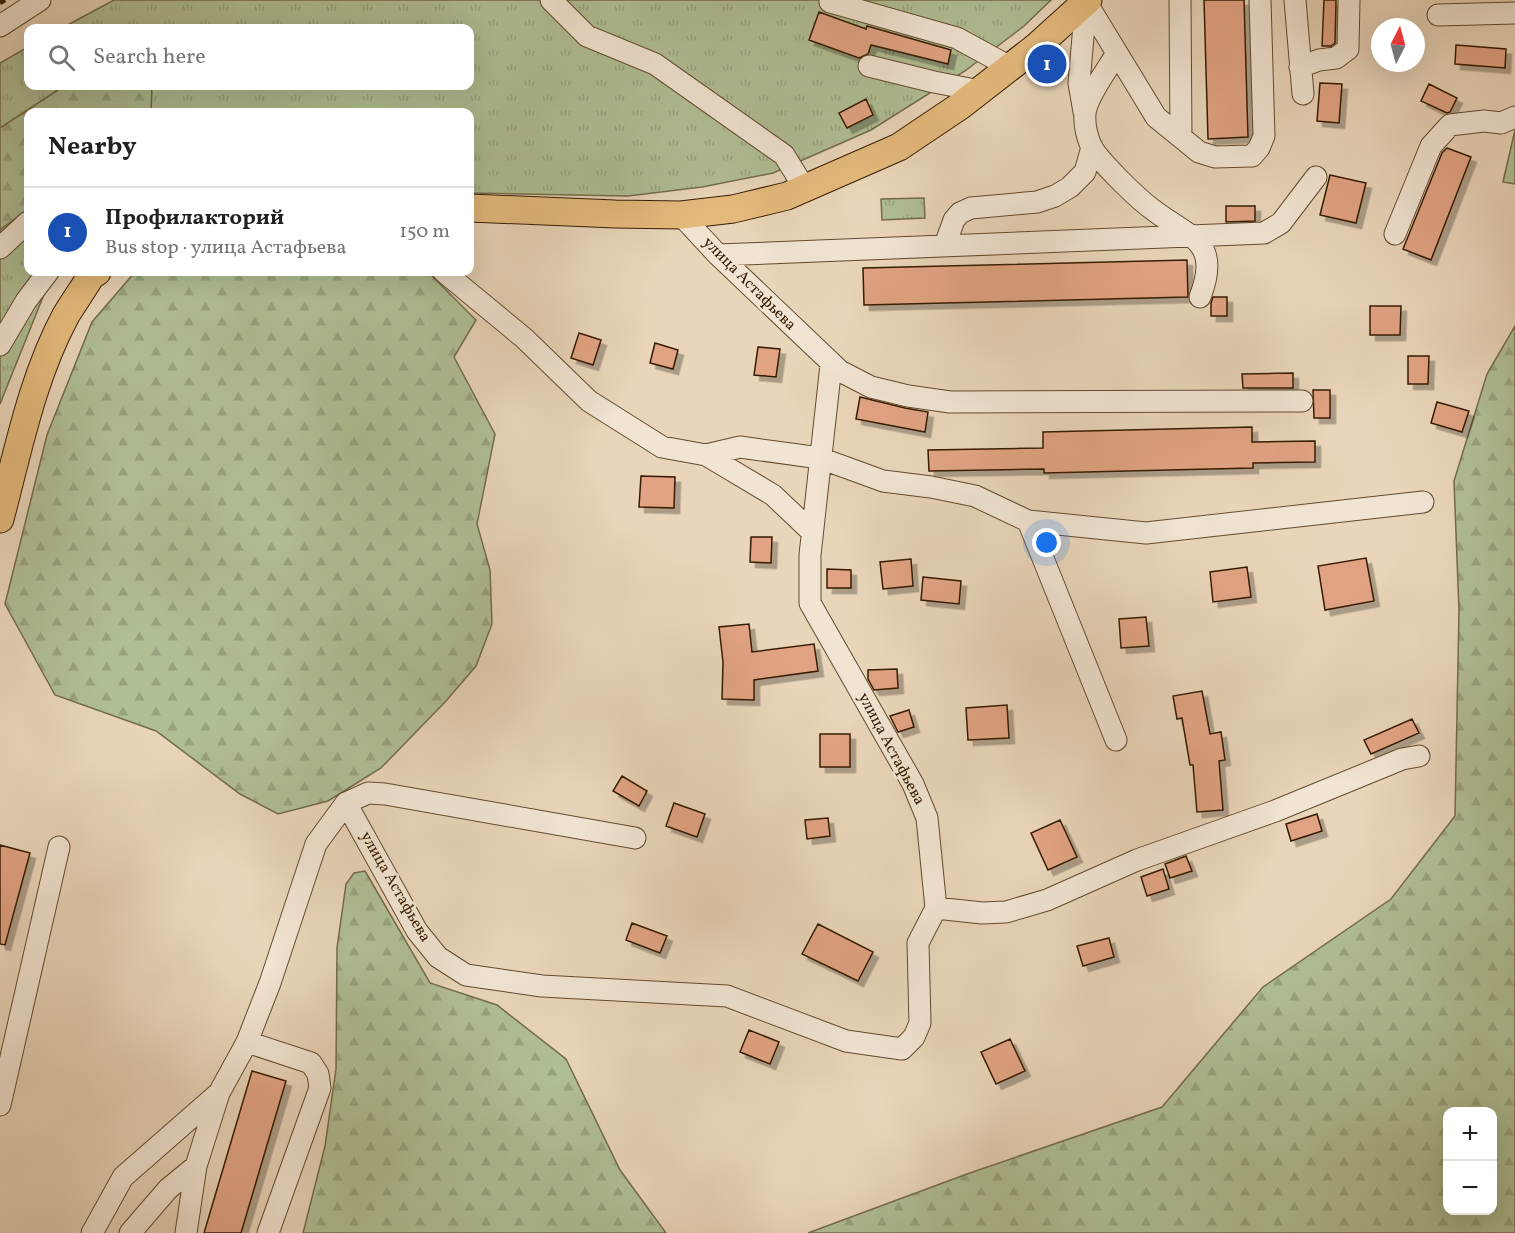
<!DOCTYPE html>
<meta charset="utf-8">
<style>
:root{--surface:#fff;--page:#f2f2f2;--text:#202124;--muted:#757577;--line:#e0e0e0;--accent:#d93025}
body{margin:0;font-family:Vollkorn,serif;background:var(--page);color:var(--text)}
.controls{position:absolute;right:18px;bottom:18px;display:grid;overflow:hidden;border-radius:12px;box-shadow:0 6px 24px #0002}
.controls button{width:54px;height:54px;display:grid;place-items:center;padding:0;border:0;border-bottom:2px solid var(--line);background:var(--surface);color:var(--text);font:30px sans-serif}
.compass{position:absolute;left:1371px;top:18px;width:54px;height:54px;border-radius:50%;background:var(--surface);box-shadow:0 6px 24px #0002;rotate:6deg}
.you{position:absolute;left:1047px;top:543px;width:21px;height:21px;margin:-15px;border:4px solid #fff;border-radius:50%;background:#1a73e8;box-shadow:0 0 0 9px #1a73e833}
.badge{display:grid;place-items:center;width:39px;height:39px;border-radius:50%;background:var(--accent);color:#fff;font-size:20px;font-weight:700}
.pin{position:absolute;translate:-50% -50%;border:3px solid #fff;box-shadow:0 2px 6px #0006}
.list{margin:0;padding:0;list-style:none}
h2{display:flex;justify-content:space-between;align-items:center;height:78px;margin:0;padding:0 24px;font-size:26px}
h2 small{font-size:20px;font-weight:400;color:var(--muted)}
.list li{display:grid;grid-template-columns:39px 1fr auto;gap:18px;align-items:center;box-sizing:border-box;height:90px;padding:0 24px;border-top:2px solid var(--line)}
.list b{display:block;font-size:22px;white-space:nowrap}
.list p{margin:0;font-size:20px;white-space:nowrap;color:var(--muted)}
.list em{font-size:20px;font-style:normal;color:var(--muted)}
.icon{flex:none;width:33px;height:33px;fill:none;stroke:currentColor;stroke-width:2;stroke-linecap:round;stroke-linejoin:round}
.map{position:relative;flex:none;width:1515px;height:1233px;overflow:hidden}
.search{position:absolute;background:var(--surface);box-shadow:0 6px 24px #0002;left:24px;top:24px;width:450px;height:66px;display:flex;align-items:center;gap:15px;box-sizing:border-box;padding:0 21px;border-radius:12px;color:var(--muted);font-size:22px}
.panel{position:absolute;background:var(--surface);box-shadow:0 6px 24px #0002;left:24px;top:108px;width:450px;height:168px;border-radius:12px}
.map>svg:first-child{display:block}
</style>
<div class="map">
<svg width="1515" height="1233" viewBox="0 0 1515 1233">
<defs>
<pattern id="grass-tufts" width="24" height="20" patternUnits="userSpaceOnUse" patternTransform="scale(1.5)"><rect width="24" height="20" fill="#b0be94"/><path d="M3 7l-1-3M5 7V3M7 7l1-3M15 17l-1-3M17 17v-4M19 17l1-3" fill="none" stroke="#98a37e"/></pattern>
<pattern id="forest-firs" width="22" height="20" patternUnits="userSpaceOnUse" patternTransform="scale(1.5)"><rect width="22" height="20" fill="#b0be94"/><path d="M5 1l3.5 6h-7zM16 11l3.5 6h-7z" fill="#98a37e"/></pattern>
<filter id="shadow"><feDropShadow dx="5.5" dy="5.5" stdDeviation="0" flood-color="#0004"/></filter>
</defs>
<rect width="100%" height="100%" fill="#e9d5b9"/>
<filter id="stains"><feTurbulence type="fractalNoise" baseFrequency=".00333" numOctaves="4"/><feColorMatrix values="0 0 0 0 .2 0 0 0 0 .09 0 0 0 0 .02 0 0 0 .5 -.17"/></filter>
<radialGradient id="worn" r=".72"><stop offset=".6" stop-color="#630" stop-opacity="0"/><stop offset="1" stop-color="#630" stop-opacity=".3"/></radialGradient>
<path fill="url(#grass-tufts)" stroke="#736c4a" stroke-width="1.5" d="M114,0h937l-27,26 -59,45 -94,59 -98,43 -71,14 -74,9 -158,-3v-81h-442v160h28l-5,5 -51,127v-341l28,-16v39h442v-58h-408z
M1515,130v54l-12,-2z
M924,198l1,20 -43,2 -1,-21z"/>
<path fill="url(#forest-firs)" stroke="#736c4a" stroke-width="1.5" fill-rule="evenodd" d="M64,86h88l-1,26h-123v97l-28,21v-102z
M135,272h293l48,48 -22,37 41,77 -18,90 13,46 2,54 -16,42 -30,35 -65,67 -53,33 -50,13 -38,-20 -84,-63 -101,-36 -50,-91 42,-169 45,-113z
M1515,326v907h-707l159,-59 195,-67 101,-120 128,-88 64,-83 4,-205 -5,-130 33,-107zM1448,1112h44v98h-44z
M365,871l65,112 67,22 69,54 54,111 46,63h-363l22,-87 11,-77 1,-121 9,-64 8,-11z"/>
<path fill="#e1a383" stroke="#361b00" stroke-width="1.5" filter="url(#shadow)" d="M1204,0h40l4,137 -40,2z
M1324,0h12l-1,43 -4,3h-9z
M819,12l47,17 1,-3 84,24 -3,14 -77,-19 -3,9 -9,4 -50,-18z
M1456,45l50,4 -1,19 -50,-4z
M1320,83l22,1 -3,39 -22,-2z
M1429,84l28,14 -7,14 -3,1 -26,-12z
M866,99l7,16 -26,13 -8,-15z
M1447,148l24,9 -40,103 -28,-11 39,-96z
M1330,175l36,8 -10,40 -36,-8z
M1226,206h29v15l-29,1z
M1187,260l1,37 -324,8 -1,-37z
M1213,297h14v19h-16v-13z
M1370,306h31l-1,29h-30z
M579,333l22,7 -8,25 -22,-7z
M655,343l23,7 -5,19 -23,-6z
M758,347l22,2 -4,28 -22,-2z
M1408,356h21l-1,28h-20z
M1293,373v15h-50l-1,-14z
M1313,390h17v28h-16z
M860,397l45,11 23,4 -3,20 -69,-13z
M1437,402l32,9 -7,21 -31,-9z
M1252,427v15l63,-1v21l-62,1v5l-209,5v-4l-115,2 -1,-21 115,-2v-16z
M641,476l34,1 -1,31 -35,-1z
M751,537h21l-1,26 -21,-1z
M1366,558l8,43 -49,9 -7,-44z
M911,559l2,27 -30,3 -3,-27z
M1247,567l4,30 -38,5 -3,-30z
M827,569l24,1v18h-24z
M923,577l38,4 -2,23 -38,-4z
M1146,617l3,29 -28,2 -2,-29z
M749,624l3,28 62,-8 4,27 -64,9v20l-32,-1 1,-37 -4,-35z
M897,669l1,19 -24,2 -6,-11v-9z
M1202,691l8,43 11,-2 4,28 -6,1 4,49 -26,2 -4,-47h-3l-8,-47 -5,1 -4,-23z
M1007,705l2,33 -41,2 -2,-32z
M909,710l5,17 -16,5 -8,-16z
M1412,719l7,14 -48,21 -7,-14z
M820,734h30v33h-30z
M622,776l25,15 -8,15 -26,-15z
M674,803l31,11 -8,23 -31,-11z
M1317,814l5,17 -31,10 -5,-17z
M828,818l2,18 -23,3 -2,-19z
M1060,820l17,37 -29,13 -17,-37z
M0,845l30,8 -25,92 -5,-1z
M1186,856l6,15 -22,7 -5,-14z
M1163,869l6,20 -22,7 -6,-19z
M632,923l35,13 -7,17 -34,-13z
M818,924l55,28 -15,29 -56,-27z
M1109,938l5,19 -31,9 -6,-20z
M749,1030l30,12 -9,22 -30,-12z
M1010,1039l15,32 -29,13 -15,-32z
M252,1071l34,10 -45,152h-37z"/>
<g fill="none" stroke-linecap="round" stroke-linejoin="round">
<g stroke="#634a2e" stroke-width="23">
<path id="minor" d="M551,0l36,36 68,28 129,91 21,34
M1180,0l1,137
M1295,0l8,94
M830,2l127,36 53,29
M1086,2l70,115 43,35 16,5 37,-1 7,-8 5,-12 -4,-136
M1438,15l77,-2
M0,26l40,-26
M1117,53c-9,16 -31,44 -32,61 -1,11 2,22 6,32 7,14 47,53 61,63 37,29 70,31 48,88
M869,66l65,16 46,9
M1300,67l19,-7 17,-2 12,-9 1,-49
M1084,112l-5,-29 7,-81
M681,215l37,40 122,116 31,16 37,9 42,6 352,-1
M1395,234l36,-88 19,-21 34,-4 17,2 14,-6
M945,245l9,-25 6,-7 11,-5 66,-6 18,-6 15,-9 15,-15 7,-25
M0,248l28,-26
M718,255l546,-22 17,-10 35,-46
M444,272l80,66 65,63 73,46 44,8 67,40 39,37
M0,345l26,-44 22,-29
M706,455l34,-8 80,11 63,23 48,6 44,9 53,25 118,12 277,-31
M1028,521l88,219
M346,803l71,128 21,26 28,18 76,11 185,10 119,45 56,8 12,-12 6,-14 -2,-80 18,-35 -9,-90 -14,-34 -103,-181v-48l21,-190
M936,908l46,5 24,-1 41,-12 90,-40 138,-49 127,-52 17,-3
M247,1042l64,21 7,11 2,14 -52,145
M0,1105l59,-258
M92,1233l31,-56 96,-84 28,-51 23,-59 46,-139 30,-41 22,-10 17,1 250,44
M130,1233l38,-44 28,-23
M186,1233l10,-67 23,-73"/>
</g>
<g stroke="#361b00" stroke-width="29">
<path id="major" d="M470,208l145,6 66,1 52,-6 54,-13 112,-49 61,-41 76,-59 52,-47
M0,519c18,-68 32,-141 66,-204 8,-13 17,-26 25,-39l6,-4"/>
</g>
<use href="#minor" stroke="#f1e4d2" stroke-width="21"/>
<use href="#major" stroke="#e4ba7c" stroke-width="27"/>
<path stroke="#361b00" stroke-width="4.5" stroke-dasharray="10 10" stroke-linecap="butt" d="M0,3l5,-3"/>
</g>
<g text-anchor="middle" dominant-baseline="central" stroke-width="5" stroke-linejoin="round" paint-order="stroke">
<g font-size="16" fill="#361b00" stroke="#f1e4d2">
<text transform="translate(749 284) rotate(45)">улица Астафьева</text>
<text transform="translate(891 749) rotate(62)">улица Астафьева</text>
<text transform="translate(395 887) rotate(60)">улица Астафьева</text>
</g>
</g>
<rect width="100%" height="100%" filter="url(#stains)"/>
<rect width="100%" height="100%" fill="url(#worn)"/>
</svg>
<div class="controls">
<button>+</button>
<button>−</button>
</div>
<svg class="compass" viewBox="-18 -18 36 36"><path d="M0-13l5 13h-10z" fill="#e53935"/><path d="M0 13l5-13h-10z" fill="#757577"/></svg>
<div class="you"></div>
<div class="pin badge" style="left:1047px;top:64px;background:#1a4fb4">1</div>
<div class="search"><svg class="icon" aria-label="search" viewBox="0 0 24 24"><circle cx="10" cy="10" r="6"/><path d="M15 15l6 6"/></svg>Search here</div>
<section class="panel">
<h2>Nearby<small></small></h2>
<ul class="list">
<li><span class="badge" style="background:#1a4fb4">1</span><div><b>Профилакторий</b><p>Bus stop · улица Астафьева</p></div><em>150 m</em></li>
</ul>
</section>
</div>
